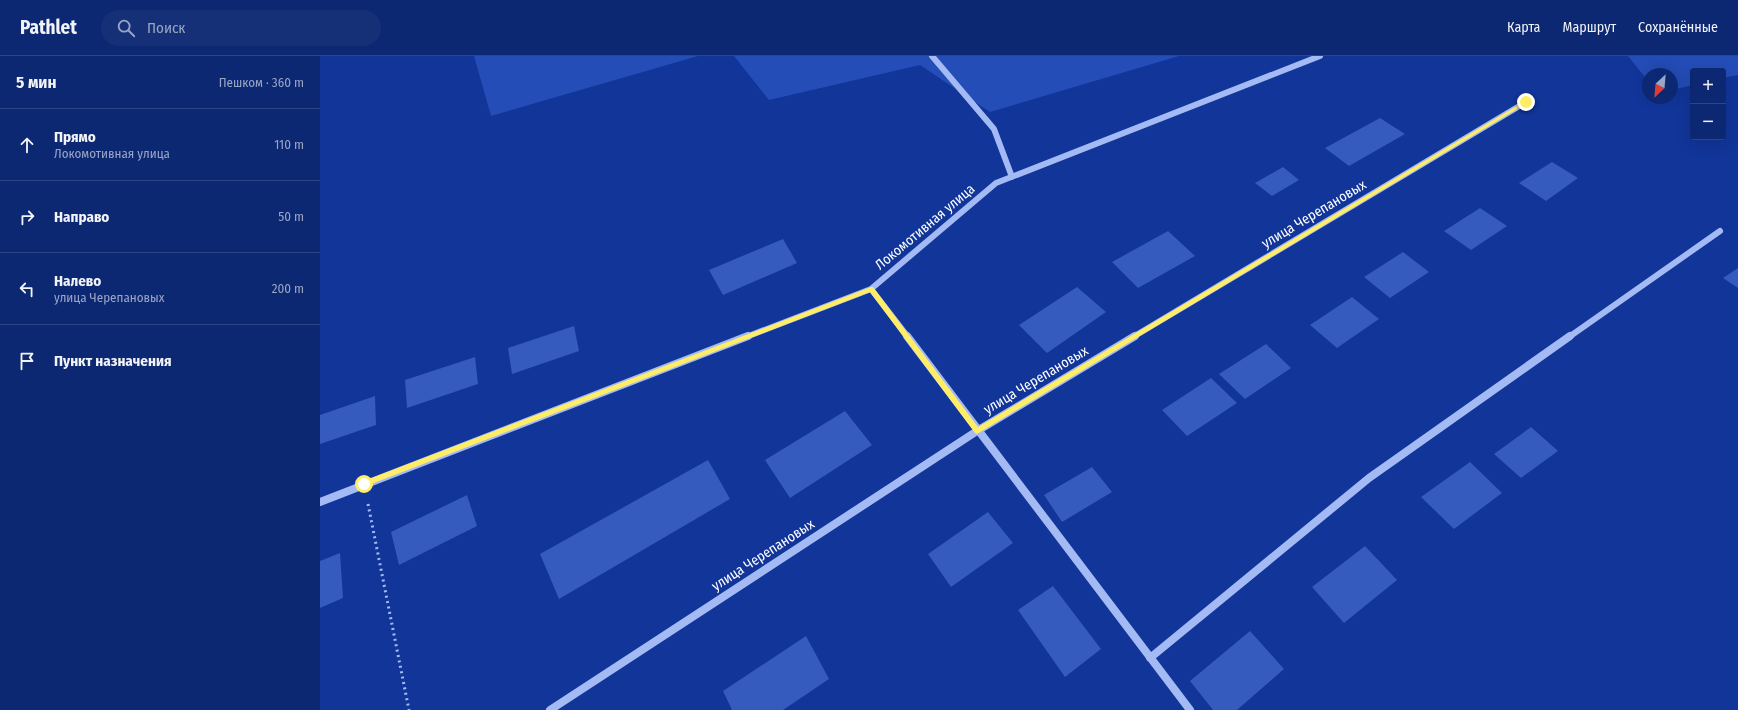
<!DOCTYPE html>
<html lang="ru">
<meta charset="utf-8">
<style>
:root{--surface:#0d2873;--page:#163078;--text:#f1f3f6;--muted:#9aa6c4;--line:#2d4485}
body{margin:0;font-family:"Fira Sans Condensed",sans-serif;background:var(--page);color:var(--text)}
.controls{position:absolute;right:12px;top:12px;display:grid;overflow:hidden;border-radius:4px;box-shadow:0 4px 16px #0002}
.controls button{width:36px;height:36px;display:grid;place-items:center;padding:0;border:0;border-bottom:1px solid var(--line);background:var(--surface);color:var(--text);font:20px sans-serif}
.compass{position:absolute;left:1322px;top:12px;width:36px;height:36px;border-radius:50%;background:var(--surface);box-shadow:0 4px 16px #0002;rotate:206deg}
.stop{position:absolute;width:12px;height:12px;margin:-9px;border:3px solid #ffed66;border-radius:50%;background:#fff}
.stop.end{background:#ffed66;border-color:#fff;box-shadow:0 1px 4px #0008}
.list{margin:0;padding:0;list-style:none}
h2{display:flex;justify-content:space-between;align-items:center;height:52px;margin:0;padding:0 16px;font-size:17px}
h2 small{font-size:13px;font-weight:400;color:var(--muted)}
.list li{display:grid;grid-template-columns:26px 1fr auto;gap:12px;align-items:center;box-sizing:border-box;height:72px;padding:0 16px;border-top:1px solid var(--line)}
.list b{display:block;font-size:15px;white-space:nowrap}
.list p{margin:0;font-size:13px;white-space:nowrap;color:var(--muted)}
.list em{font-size:13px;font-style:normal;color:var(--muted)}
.icon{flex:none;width:22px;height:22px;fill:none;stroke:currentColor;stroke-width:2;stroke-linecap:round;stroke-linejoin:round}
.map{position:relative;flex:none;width:1418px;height:654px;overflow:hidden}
header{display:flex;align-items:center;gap:24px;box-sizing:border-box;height:56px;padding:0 20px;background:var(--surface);border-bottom:1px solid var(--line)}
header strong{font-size:19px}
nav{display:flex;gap:22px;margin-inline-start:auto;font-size:14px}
.search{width:280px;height:36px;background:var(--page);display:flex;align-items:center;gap:10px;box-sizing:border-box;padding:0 14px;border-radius:22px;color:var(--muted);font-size:15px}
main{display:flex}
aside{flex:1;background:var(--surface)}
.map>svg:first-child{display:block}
</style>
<header>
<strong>Pathlet</strong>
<div class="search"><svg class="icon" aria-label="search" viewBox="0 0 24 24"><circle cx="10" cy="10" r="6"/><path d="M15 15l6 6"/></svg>Поиск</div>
<nav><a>Карта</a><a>Маршрут</a><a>Сохранённые</a></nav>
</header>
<main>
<aside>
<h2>5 мин<small>Пешком · 360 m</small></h2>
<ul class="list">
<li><svg class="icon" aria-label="ahead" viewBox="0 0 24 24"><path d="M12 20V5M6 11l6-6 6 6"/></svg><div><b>Прямо</b><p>Локомотивная улица</p></div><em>110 m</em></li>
<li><svg class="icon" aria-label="right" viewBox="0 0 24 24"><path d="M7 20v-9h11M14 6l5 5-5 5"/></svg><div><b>Направо</b></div><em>50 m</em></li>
<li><svg class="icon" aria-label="left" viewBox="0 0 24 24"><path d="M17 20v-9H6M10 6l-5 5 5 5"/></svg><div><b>Налево</b><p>улица Черепановых</p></div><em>200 m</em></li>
<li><svg class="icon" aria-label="arrive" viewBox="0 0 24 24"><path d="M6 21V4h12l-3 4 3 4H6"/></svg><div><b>Пункт назначения</b></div></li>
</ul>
</aside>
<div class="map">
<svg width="1418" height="654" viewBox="0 0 1418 654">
<rect width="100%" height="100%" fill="#113599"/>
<path fill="#244db8" d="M154,0h224l-207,60z
M414,0h445l-189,56 -70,-47 -151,35z
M1308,0h110v19l-15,3v-7h-30v14l-21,5v-16h-24v7z"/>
<path fill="#355bbf" d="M1060,62l25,16 -56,32 -24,-18z
M1232,106l26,16 -32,23 -27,-18z
M963,111l16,13 -27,16 -17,-13z
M1160,152l27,18 -36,24 -27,-19z
M848,175l27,25 -57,32 -26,-26z
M463,183l14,24 -74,32 -14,-25z
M1083,196l26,20 -39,26 -26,-21z
M1418,212v20l-15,-10z
M757,231l29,25 -59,41 -28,-28z
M1032,241l27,22 -42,29 -27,-23z
M254,270l5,25 -67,23 -4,-26z
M946,288l25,24 -46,31 -26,-25z
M155,301l3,27 -71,24 -2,-28z
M891,322l26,25 -50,33 -25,-26z
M55,340l1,29 -56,19v-29z
M525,355l27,34 -82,53 -25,-38z
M1211,371l27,24 -37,27 -27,-24z
M388,404l22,39 -171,100 -19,-45z
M1150,406l32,31 -48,36 -33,-32z
M772,411l20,25 -50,30 -18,-27z
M147,439l10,31 -78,39 -8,-33z
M668,456l25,31 -62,44 -23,-33z
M1045,490l32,34 -53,43 -32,-36z
M20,497l3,45 -23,10v-47z
M733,530l48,63 -36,28 -47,-67z
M930,575l34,38 -47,41h-24l-23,-29z
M486,580l23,43 -46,31h-51l-9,-19z"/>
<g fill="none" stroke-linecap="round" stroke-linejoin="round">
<path stroke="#a4baf4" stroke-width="3" stroke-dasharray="2 3.5" stroke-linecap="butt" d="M48,448l41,206"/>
<path stroke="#a4baf4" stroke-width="6" d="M612,0l62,73 18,48
M551,233l37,48
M426,281l125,-48 125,-106 324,-127
M813,281l393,-235
M1249,281l151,-106"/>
<path stroke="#a4baf4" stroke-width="8" d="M587,280l283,374
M0,446l428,-166
M830,602l219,-180 201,-142
M230,654l427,-279 158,-95"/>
</g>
<path fill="#ffed66" d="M1205,45l4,1 -552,332 -2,-1 -105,-141 -504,194 -2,1 -4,-3 1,-2 510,-195h2l105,140z"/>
<g text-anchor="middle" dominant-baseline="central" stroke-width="3" stroke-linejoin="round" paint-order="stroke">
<g font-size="14" fill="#fff" stroke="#113599">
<text transform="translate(994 158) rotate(-31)">улица Черепановых</text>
<text transform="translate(605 171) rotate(-40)">Локомотивная улица</text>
<text transform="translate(716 324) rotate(-31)">улица Черепановых</text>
<text transform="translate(443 499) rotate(-33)">улица Черепановых</text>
</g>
</g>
</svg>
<div class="controls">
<button>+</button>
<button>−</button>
</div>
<svg class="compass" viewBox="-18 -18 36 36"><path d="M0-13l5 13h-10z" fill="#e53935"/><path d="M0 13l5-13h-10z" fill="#9aa6c4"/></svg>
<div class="stop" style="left:44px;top:428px"></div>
<div class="stop end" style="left:1206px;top:46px"></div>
</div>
</main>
